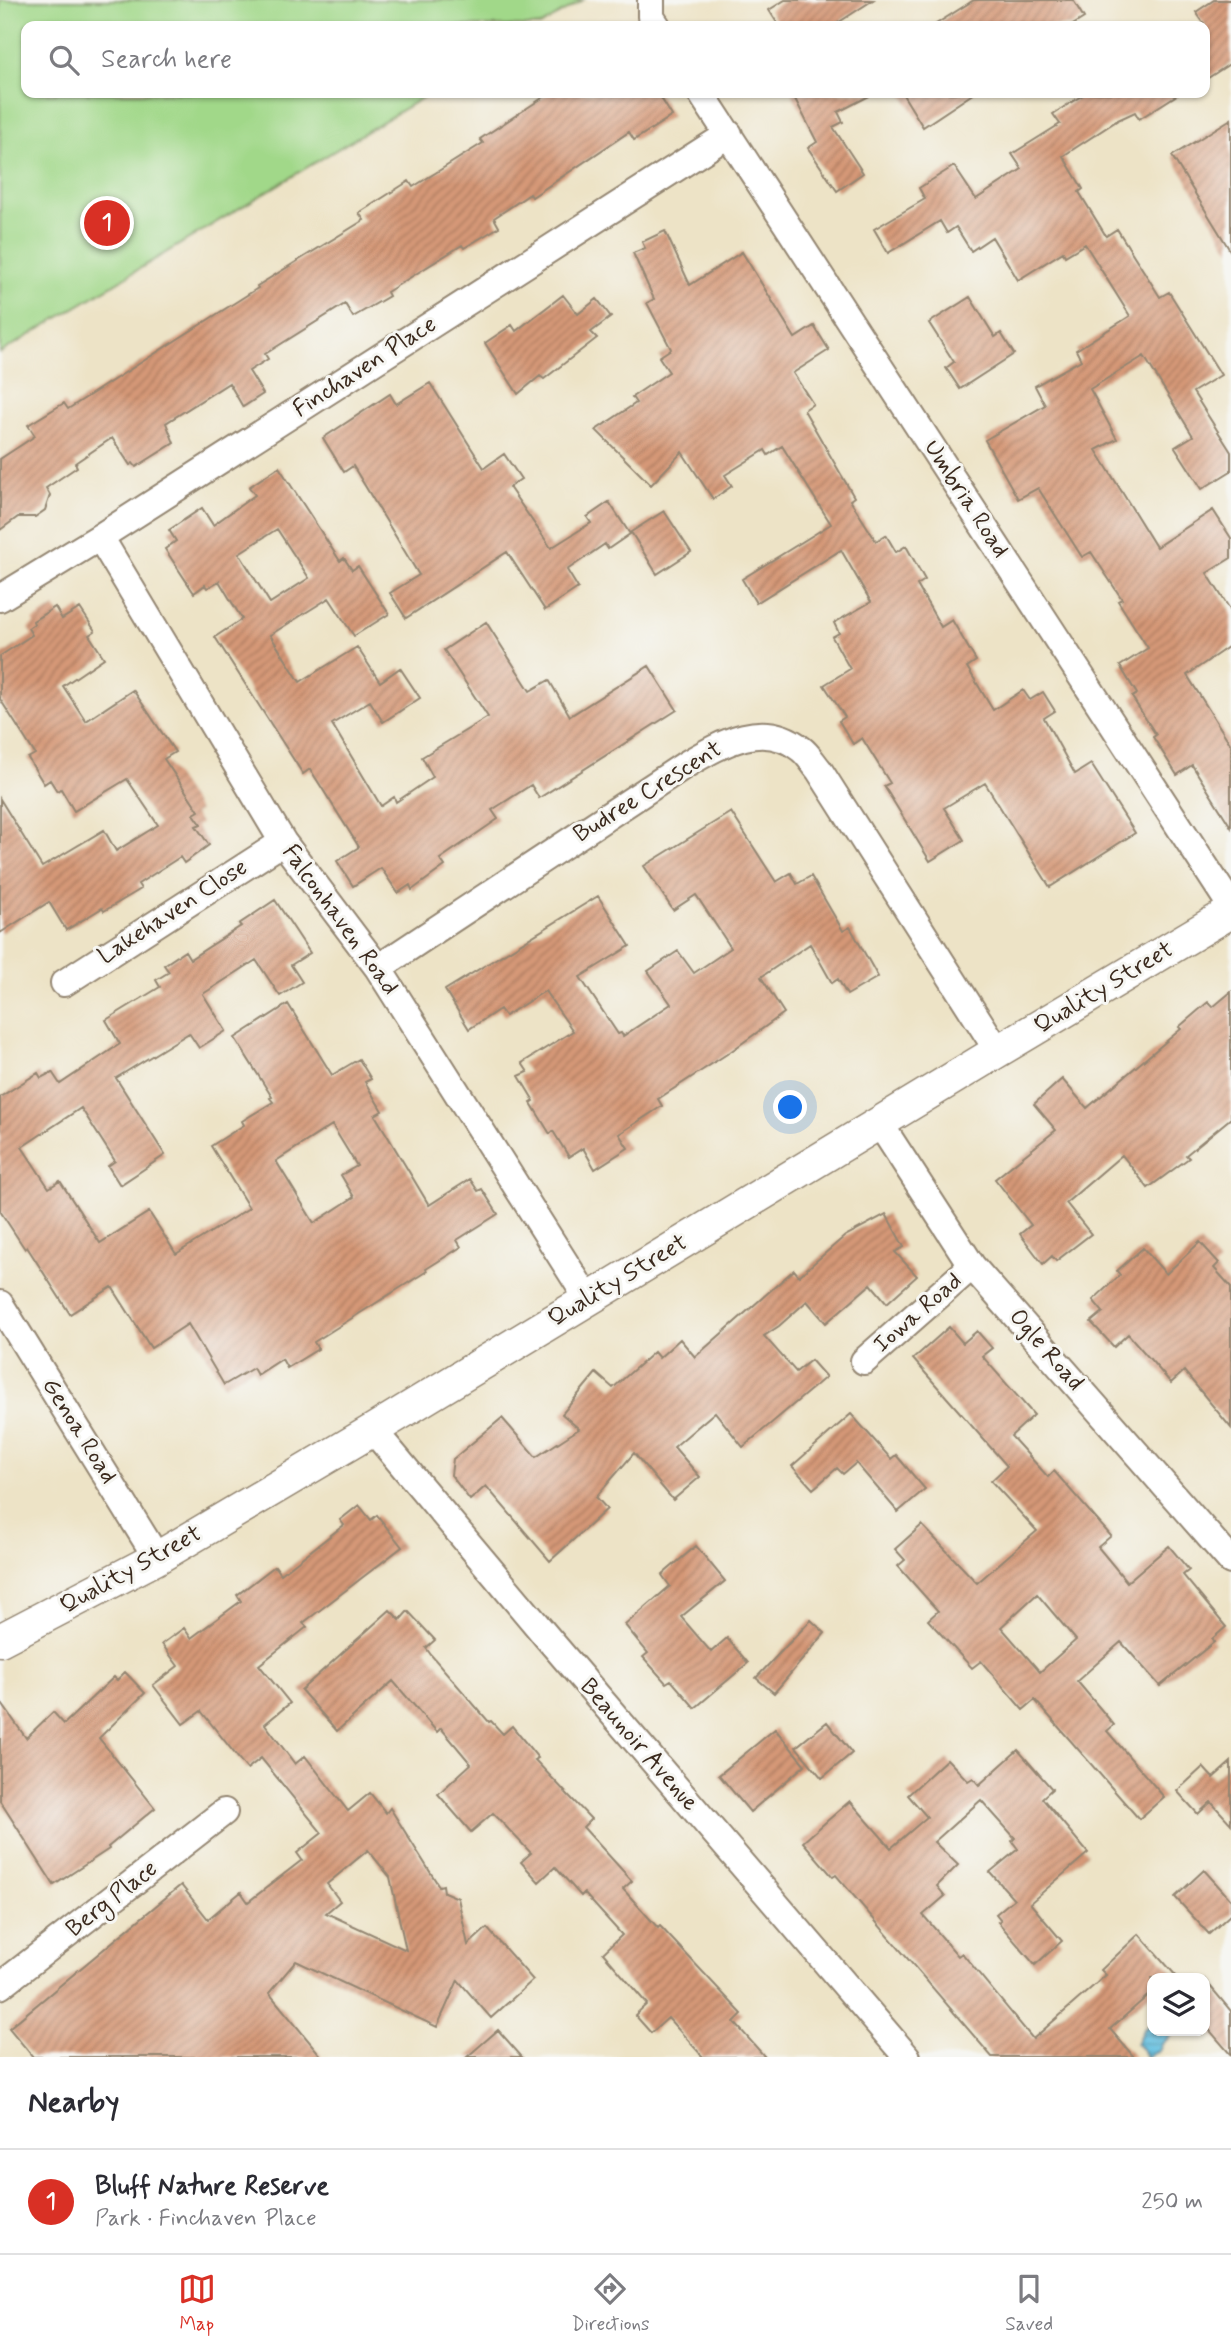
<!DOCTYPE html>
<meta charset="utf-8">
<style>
:root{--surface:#fff;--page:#f2f2f3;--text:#2b2b33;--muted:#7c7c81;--line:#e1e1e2;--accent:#d93025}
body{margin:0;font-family:Mynerve,sans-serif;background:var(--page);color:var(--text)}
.controls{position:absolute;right:21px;bottom:21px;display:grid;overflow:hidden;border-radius:14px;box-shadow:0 2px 5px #0004}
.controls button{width:63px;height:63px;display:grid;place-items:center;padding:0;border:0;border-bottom:2px solid var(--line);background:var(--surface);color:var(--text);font:35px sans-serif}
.you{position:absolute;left:791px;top:1108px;width:24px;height:24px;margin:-18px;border:5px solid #fff;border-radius:50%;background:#1a73e8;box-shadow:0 0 0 10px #1a73e833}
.badge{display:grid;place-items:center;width:46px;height:46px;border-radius:50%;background:var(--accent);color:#fff;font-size:23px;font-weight:700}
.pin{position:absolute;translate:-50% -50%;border:4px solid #fff;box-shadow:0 2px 7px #0006}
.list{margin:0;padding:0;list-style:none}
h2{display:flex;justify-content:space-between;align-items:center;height:91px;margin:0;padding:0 28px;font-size:30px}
h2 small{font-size:23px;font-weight:400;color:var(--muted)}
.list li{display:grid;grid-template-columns:46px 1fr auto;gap:21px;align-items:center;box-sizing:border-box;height:105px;padding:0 28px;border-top:2px solid var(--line)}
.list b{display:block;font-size:26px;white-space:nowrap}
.list p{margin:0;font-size:23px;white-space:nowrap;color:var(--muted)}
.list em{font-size:23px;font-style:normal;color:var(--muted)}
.icon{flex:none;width:38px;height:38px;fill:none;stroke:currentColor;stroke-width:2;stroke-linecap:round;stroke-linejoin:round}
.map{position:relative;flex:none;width:1231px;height:2057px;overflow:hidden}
.search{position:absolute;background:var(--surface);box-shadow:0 2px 5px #0004;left:21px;right:21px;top:21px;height:77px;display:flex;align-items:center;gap:18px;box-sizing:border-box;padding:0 24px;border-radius:14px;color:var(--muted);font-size:26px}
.sheet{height:196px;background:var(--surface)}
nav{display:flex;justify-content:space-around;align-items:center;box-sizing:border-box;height:98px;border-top:2px solid var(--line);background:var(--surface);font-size:19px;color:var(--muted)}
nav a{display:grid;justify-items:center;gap:4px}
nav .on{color:var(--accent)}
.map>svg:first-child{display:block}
</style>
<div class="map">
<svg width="1231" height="2057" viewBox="0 0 1231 2057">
<defs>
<pattern id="water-rules" width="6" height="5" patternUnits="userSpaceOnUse" patternTransform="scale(1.75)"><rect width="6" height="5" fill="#63c0e1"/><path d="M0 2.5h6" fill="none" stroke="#539cb6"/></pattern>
<pattern id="building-hatch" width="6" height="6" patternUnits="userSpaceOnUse" patternTransform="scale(1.75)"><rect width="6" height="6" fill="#d59877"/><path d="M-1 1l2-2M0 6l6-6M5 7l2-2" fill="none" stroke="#ae7c61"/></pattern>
</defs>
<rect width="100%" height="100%" fill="#f6f6f2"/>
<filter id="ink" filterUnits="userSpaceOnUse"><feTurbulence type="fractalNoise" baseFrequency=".0143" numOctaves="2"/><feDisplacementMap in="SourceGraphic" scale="14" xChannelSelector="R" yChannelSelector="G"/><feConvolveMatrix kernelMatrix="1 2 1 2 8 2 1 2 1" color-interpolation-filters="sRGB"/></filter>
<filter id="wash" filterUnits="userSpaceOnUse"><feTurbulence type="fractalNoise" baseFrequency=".00686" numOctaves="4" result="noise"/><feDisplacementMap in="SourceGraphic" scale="28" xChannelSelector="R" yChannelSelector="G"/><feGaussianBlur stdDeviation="1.57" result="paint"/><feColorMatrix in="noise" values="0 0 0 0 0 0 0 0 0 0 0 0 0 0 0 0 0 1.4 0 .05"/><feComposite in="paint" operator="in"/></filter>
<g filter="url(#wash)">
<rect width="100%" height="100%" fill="#ede3c6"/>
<path fill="#a1d889" stroke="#6e8154" stroke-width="2" d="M0,0h583l-43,26h-514v67h404l-430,260z"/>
<path fill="url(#water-rules)" stroke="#4f7580" stroke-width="2" d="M1152,2023v8h24l-14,13 -3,7 -13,6 -3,-6 -7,-7 7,-14z"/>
<g id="blocks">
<path fill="url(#building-hatch)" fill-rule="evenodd" d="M785,0h88l-40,26h-54l-10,-16z
M974,0h99l11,18 -13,8h-138z
M1214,0h17v63l-26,17v-55l-9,-13z
M550,93h108l14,23 -38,24 -5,-8 -97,65 -2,-3 -36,24 5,9 -35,21 -2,-3 -75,47 2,4 -36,21 -8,-13 -80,50 3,5 -19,12 14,23 -20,13 -14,-24 -63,40 8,20 -38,24 -3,-4 -3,2 -18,-27 -37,25 2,4 -31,21 4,7 -5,15 -10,7h-17l-18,13v-71l35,-23 -7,-11 36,-22 4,6 190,-121 -1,-2 107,-66 -5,-7 50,-32 4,6 70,-44 -3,-4z
M792,93h83l-37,19 5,10 -10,5 30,46 -26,18 -29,-43 9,-6z
M902,93h72l-51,34z
M1086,93h94l-41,26 -4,-7 -17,8 -55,36 20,33 -4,3 27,44 11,-7 43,68 9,-5 52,83 -28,17 38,60v19l-29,18 -27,-42 18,-11 -49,-80 -54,33 27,50 -21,11 60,97 57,-37 18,28v20l-24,15 24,38v34l-44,30 44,70v82l-39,-62 -15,10 -24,-38 3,-2 -24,-38 5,-3 -17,-28 28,-18 -30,-47 4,-2 -31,-47 -9,5 -44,-69 -20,11 -33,-59 60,-35 -10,-19 46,-26 -5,-10 54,-34 -45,-72 -20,12 -2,-4 -45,28 -26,-43 -21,14 -15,-24 -9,6 -7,-12 -52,32 -14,-24 51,-30 -6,-11 35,-22 22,33 46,-30 -10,-15 48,-30 -7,-10z
M1231,119v133l-59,-96z
M665,231l25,54 52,-33 53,86 19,-12 15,24 -36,23 20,31 -9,6 50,87 -4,3 26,41 10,-6 10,17 10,-6 19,34 -8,5 24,42 11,-7 24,41 -9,6 26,43 30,-20 7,10 13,-8 12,19 -11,7 31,56 16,-10 44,69 -85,54 -65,-104 -41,25 20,32 -34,21 -46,-75 6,-3 -28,-45 -9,6 -14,-23 6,-4 -21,-32 26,-16 -18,-32 7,-4 -5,-10 37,-21 -30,-52 -85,53 -14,-24 89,-55 -49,-78 -14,9 -3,-5 -40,25 7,11 -19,13 -31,-47 -31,33 -55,-55 40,-27 -4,-6 37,-25 -10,-15 12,-8 -24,-46 7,-4 -21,-46 12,-5 -3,-6z
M563,295l15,19 19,-15 14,18 -20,15 6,6 -53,41 -4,-3 -22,18 -33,-51 27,-18 4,6z
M970,297l25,40 6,-4 13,21 -54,35 -14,-21 8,-6 -25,-39z
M430,383l54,85 20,-14 17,25 -12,8 42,61 40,-25 -4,-6 22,-15 21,32 -22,15 -3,-5 -38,26 11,18 -33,22 -38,-58 -101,66 -16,-25 29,-18 -66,-109 -9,6 -21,-34 67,-44 6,10z
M279,467l61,94 4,-3 8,12 6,-4 31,48 -35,22 -25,-38 -59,37 30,47 57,-35 23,35 20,-14 20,30 -37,24 -13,-21 -38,23 49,82 13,-9 2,5 37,-25 -11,-20 66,-40 -44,-67 42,-28 44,69 19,-11 21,36 79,-50 28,44 -138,88 -8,-13 -39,25 6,9 -58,40 5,7 -33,24 -2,-5 -12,8 -17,-25 -28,18 -16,-25 22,-14 -49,-78 -7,5 -88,-137 27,-18 -23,-38 -12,7 -2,-3 -11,8 -29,-44 11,-8 -7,-11 33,-22 11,17 42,-30 -6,-8zM277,529l32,49 -39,25 -31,-50z
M664,511l27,41 -34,22 -26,-42z
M55,607l7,12 18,-11 15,23 -6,4 15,23 -41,28 23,35 47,-31 42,62 -11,7 35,52 -5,3 7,10 -5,2 13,19 -25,18 -4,-6 -42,27 3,5 -37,22 -2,-3 -36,22 -17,-28 -49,31v-134l42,68 62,-37 12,21 42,-26 -31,-46 -53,32 -13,-22 -4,2 -7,-11 -6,4 -16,-26 7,-4 -35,-55v-43l32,-21 -4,-7 6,-4 -1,-3z
M731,812l45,70 15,-9 6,11 14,-8 32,55 7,-4 28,50 -31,18 -9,-16 -6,4 -22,-39 -49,33 23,36 -54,39 -72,47 4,7 -43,28 9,14 -33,21 -12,-21 -14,9 -16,-26 -3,3 -19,-31 3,-2 -15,-25 9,-4 -6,-9 51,-32 -26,-37 -2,-3 -40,25 -5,-7 -31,20 -24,-39 153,-94 32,50 -50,31 38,57 3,-1 2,3 48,-32 -23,-33 30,-20 16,22 37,-25 -35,-53 -23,15 -29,-44z
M275,900l35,53 -19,12 11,17 -22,14 -24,-36 -53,34 23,37 -27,17 -10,-15 -73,45 49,77 -45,30 -12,-19 7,-5 -34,-53 -59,39 27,41 11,-7 40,62 49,-31 27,42 73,-46 -38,-62 33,-21 -2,-4 31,-19 -3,-4 2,-1 -37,-59 53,-34 44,71 27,-16 12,20 -6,3 17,29 -7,4 54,90 41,-26 8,12 4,-2 16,25 -41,26 4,7 -35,22 1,2 -113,71 4,7 -31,19 -5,-9 -25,16 -4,-7 -29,17 -36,-61 -37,24 -39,-61 -42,27 -43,-67 -2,2 -25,-38v-114l38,-24 3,5 11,-6 8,12 60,-40 -14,-24 54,-33 -4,-7 13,-8 -5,-7 21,-14 5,8 51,-33 -2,-2zM332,1125l25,41 -16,9 13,22 -40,26 -38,-62z
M1231,992v126l-45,37 3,3 -41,30 -26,-33 -56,48 25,31 -35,27 -4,-5 -9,8 -23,-30 11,-9 -36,-46 61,-49 -22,-26 28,-25 25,29 94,-79 -2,-2 29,-25 5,5z
M886,1214l18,33 -9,5 22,24 -30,27 -16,-19 -45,39 -19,-22 -28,25 -15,10 32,36 15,-12 15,17 -83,70 -28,-35 -41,35 26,30 -27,23 -39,-47 -38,44 11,12 -57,52 -64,-75 -16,14 -19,-25 2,-16 49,-41 34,39 43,-28 -17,-15 34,-41 17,15 41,-36 5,6 21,-19 15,18 99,-87 5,6 46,-40z
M1200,1242l19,21 -5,5 17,19v141l-47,-57 -13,12 -43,-49 -14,13 -23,-25 12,-10 -10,-12 27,-25 -3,-4 26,-23 23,26z
M949,1327l14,16 14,-12 15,17 -10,8 52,59 -23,21 37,41 6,-6 57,65 -13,11 29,35 42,-36 20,24 -6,5 43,52 -14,12 2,3 -54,44 -39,-44 -44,39 37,44 -7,6 57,66 -25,22 -104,-119 -12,10 -42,-49 -9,7 -44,-48 10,-9 -40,-45 7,-6 -10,-11 27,-24 55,58 60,-52 -46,-50 16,-15 -94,-107zM1037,1594l39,46 -36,32 -39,-45z
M851,1414l40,45 5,-4 29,34 -27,23 -42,-49 -13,11 -6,-6 -24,21 -21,-23z
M359,1505l12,15 6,-5 25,32 -99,76 4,4 -48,38 31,38 -25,21 30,40 10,-8 43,55 22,-18 16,20 4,-5 49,78 4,-1 1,7 14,6 10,47 19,-17 46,52 -42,38 -33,-38 -21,47 -141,-66 -27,32 53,64h-289l-24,-29 172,-143 27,34 33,-27 7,10 54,-42 -5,-7 25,-20 -61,-75 -14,11 -46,-58 -18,13 -30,-39 25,-19 -16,-22 22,-16 7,10 50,-37 -4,-6 38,-29 6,8 63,-49 -4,-5zM368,1850l22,27 16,73 -80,-37 14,-12 -13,-17z
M696,1546l29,35 -44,36 30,35 16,-14 21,25 -53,45 -24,-28 -5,3 -23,-26 5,-4 -23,-28 45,-39 -8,-11z
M390,1610l10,10 8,-9 27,29 -9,8 5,7 58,67 2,-1 12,13 9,-8 26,32 -3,2 56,59 -8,8 49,54 -9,8 35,39 2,-2 82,88 -8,8 31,35h-62l-35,-39 -17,15 -16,-18 12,-11 -44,-51 19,-18 -38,-42 -3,3 -26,-29 -16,15 -18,-20 10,-9 -38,-40 -22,19 -33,-38 33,-30 -30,-36 -4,4 -44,-51 -56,50 -36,-41z
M811,1620l14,13 -51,60 -18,-15z
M125,1672l20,21 -46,45 56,70 -47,39 1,2 -55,36 -54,-84v-100l26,37 27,-26 11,12 50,-47 3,3z
M827,1722l25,31 -30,25 -26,-31z
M775,1729l30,36 -55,47 -31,-37z
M1018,1750l34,39 -10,9 46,55 -58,50 32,38 -27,24 -37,-43 3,-2 -5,-6 18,-15 -24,-27 28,-23 -6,-8 3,-3 -34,-38 -47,42 24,23 -21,21 8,10 -22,19 35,41 4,-3 71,86 73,-64 -5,-5 38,-36 39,44h-26v14l-42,37 24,28h-142l-156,-182 -3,2 -30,-35 47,-41 41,47 36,-31 -19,-22 39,-36 21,22 5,-3 6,7z
M1231,1762v62l-20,-22 -13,12 -21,-23 26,-24 10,11z
M1204,1870l27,30v14l-22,20 -34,-37z
M1205,1980l26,31v44l-26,-30z
M498,2030l24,27h-55z"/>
</g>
</g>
<g filter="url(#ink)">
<use href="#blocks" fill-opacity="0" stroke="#948672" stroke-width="2"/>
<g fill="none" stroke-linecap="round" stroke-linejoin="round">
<g stroke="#948672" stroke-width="30">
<path id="minor" d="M651,0v17l6,9
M701,93l530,813
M100,537l183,305 95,126 210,331
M0,598l100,-61 629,-403
M378,968l307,-203c36,-21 78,-47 116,-16 7,5 12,14 18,21l179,281
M64,983l219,-141
M880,1124l92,142 259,295
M0,1304l157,254
M864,1361l108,-95
M373,1430l173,206 361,421
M0,1986l224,-174"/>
</g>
<g stroke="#948672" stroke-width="35">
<path id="tertiary" d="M0,1640l157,-82 216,-128 625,-379 233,-139"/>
</g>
<use href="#minor" stroke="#fff" stroke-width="26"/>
<use href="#tertiary" stroke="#fff" stroke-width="32"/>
</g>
</g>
<g text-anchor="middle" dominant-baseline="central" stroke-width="6" stroke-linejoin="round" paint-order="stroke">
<g font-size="24" fill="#3b2a1e" stroke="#f6f6f2">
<text transform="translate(365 367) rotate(-33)">Finchaven Place</text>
<text transform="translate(966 499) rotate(57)">Umbria Road</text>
<text transform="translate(648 792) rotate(-32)">Budree Crescent</text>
<text transform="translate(173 912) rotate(-33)">Lakehaven Close</text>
<text transform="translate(340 920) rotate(54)">Falconhaven Road</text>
<text transform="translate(1104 988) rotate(-31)">Quality Street</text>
<text transform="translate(618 1281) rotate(-31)">Quality Street</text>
<text transform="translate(918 1313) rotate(-41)">Iowa Road</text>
<text transform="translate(1046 1350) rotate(49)">Ogle Road</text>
<text transform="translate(79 1431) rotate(58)">Genoa Road</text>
<text transform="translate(131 1570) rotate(-29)">Quality Street</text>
<text transform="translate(639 1745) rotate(49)">Beaunoir Avenue</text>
<text transform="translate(112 1899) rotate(-38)">Berg Place</text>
</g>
</g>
</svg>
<div class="controls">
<button><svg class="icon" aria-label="layers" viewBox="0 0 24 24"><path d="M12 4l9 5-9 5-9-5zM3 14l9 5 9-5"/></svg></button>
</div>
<div class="you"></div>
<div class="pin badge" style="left:107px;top:223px">1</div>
<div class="search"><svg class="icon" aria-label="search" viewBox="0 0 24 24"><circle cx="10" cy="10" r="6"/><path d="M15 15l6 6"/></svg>Search here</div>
</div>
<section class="sheet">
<h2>Nearby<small></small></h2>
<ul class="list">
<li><span class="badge">1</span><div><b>Bluff Nature Reserve</b><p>Park · Finchaven Place</p></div><em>250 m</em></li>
</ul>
</section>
<nav>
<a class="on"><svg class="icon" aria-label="map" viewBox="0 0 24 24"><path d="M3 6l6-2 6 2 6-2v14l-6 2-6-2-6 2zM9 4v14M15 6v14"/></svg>Map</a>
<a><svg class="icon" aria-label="directions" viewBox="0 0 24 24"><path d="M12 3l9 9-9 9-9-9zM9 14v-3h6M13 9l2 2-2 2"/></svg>Directions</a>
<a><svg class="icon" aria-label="saved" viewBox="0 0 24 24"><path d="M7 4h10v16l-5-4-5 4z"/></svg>Saved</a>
</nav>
